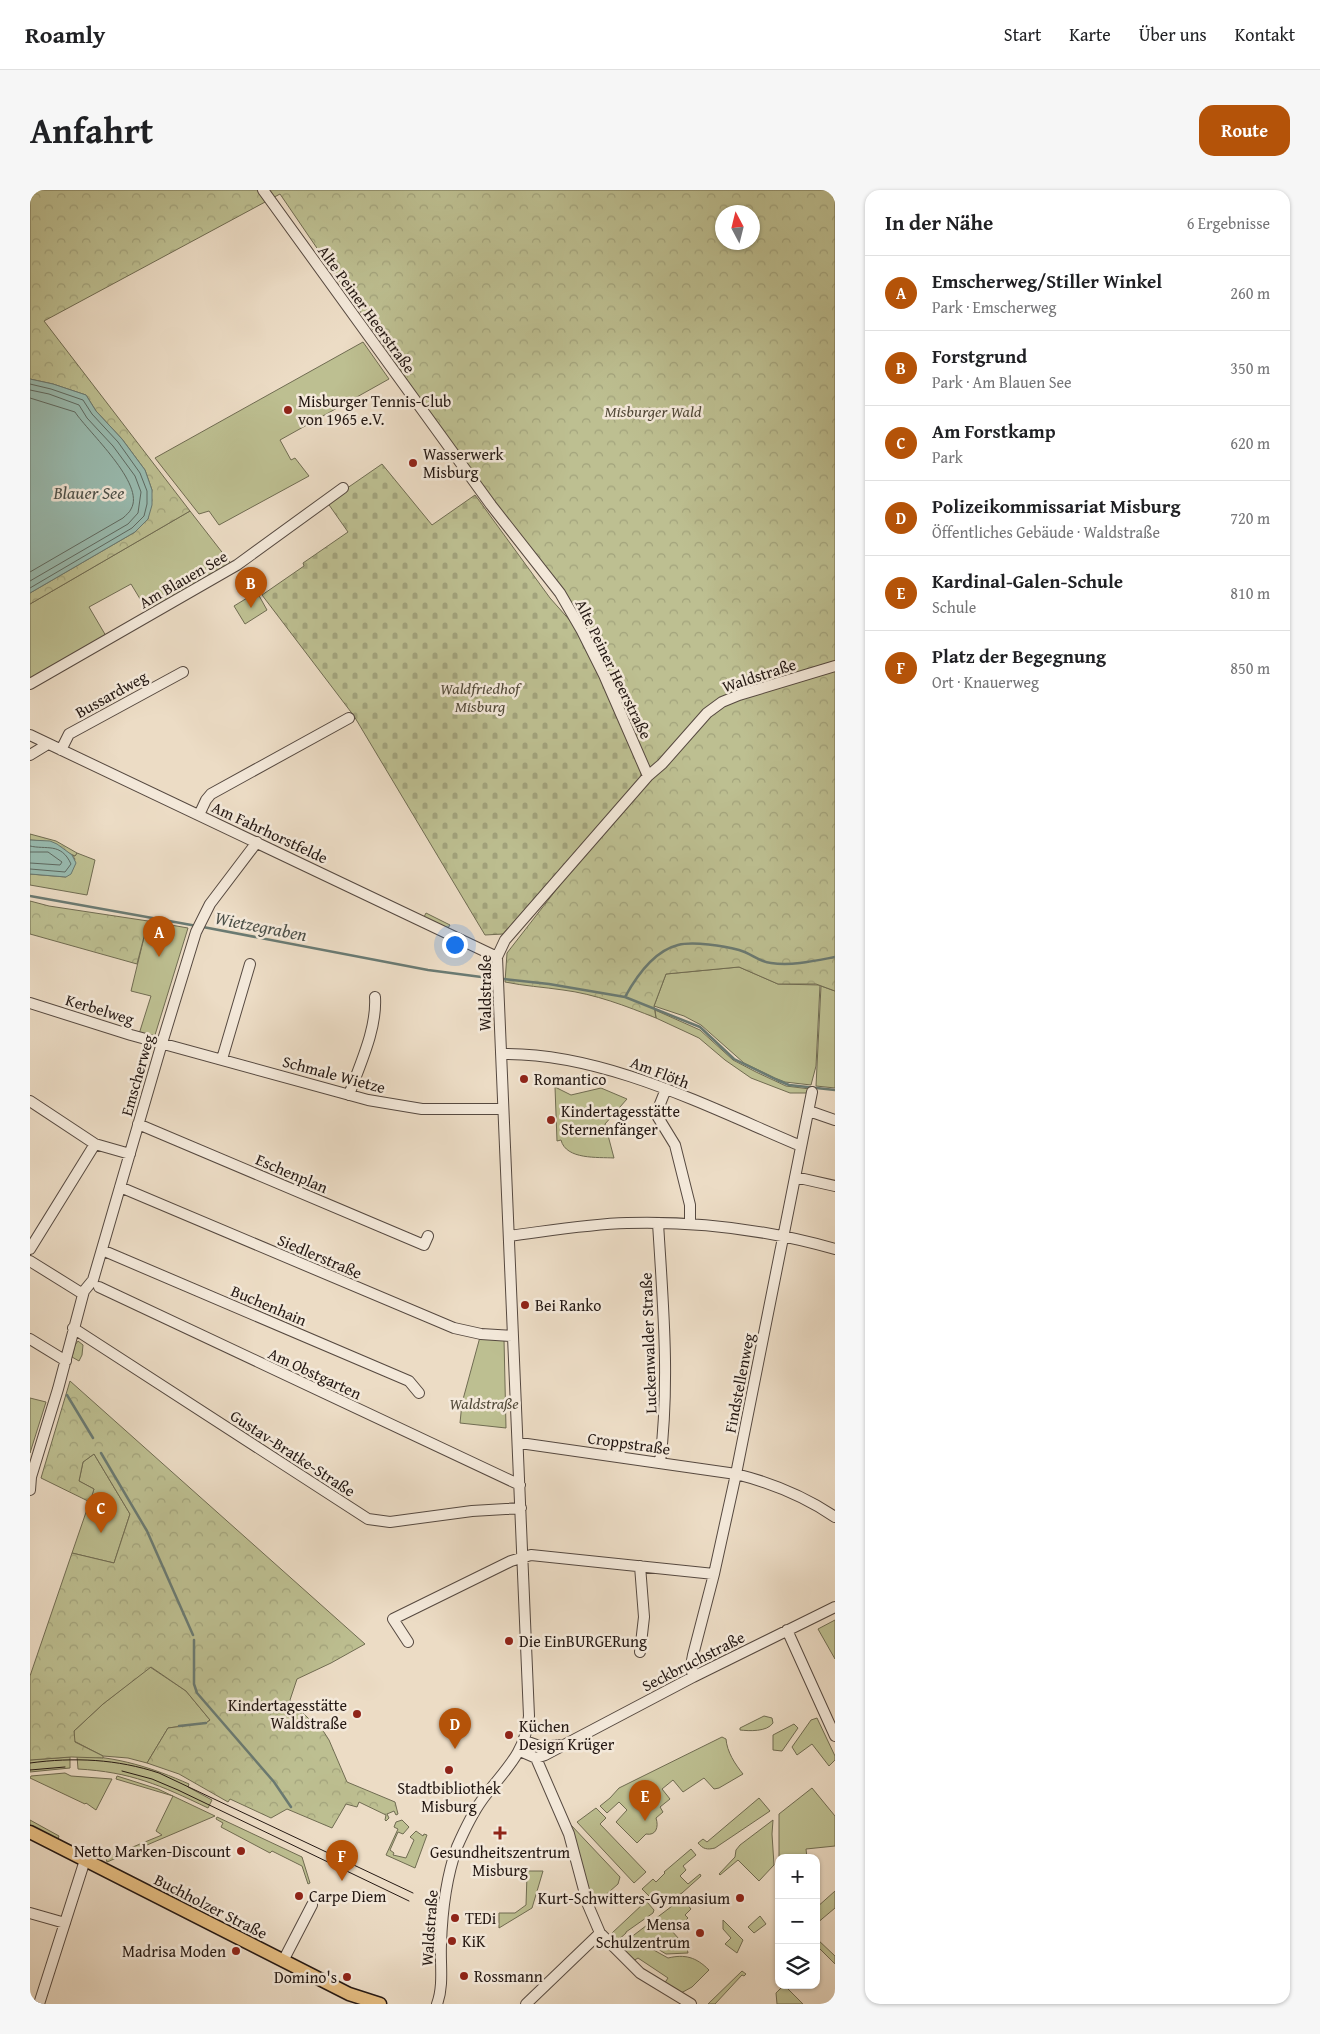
<!DOCTYPE html>
<html lang="de">
<meta charset="utf-8">
<style>
:root{--surface:#fff;--page:#f6f6f6;--text:#202124;--muted:#757577;--line:#e0e0e0;--accent:#b45309}
body{margin:0;font-family:"Gentium Book Plus",serif;background:var(--page);color:var(--text)}
.controls{position:absolute;right:15px;bottom:15px;display:grid;overflow:hidden;border-radius:10px;box-shadow:0 1px 4px #0004}
.controls button{width:45px;height:45px;display:grid;place-items:center;padding:0;border:0;border-bottom:1px solid var(--line);background:var(--surface);color:var(--text);font:25px sans-serif}
.compass{position:absolute;left:685px;top:15px;width:45px;height:45px;border-radius:50%;background:var(--surface);box-shadow:0 1px 4px #0004;rotate:353deg}
.you{position:absolute;left:424px;top:754px;width:18px;height:18px;margin:-12px;border:4px solid #fff;border-radius:50%;background:#1a73e8;box-shadow:0 0 0 8px #1a73e833}
.badge{display:grid;place-items:center;width:32px;height:32px;border-radius:50%;background:var(--accent);color:#fff;font-size:16px;font-weight:700}
.pin{position:absolute;translate:-50% -41px;filter:drop-shadow(0 1px 2px #0008)}
.pin::after{content:'';position:absolute;top:26px;width:18px;height:15px;background:inherit;clip-path:polygon(0 0,100% 0,50% 100%)}
.list{margin:0;padding:0;list-style:none}
h2{display:flex;justify-content:space-between;align-items:center;height:65px;margin:0;padding:0 20px;font-size:21px}
h2 small{font-size:16px;font-weight:400;color:var(--muted)}
.list li{display:grid;grid-template-columns:32px 1fr auto;gap:15px;align-items:center;box-sizing:border-box;height:75px;padding:0 20px;border-top:1px solid var(--line)}
.list b{display:block;font-size:19px;white-space:nowrap}
.list p{margin:0;font-size:16px;white-space:nowrap;color:var(--muted)}
.list em{font-size:16px;font-style:normal;color:var(--muted)}
.icon{flex:none;width:28px;height:28px;fill:none;stroke:currentColor;stroke-width:2;stroke-linecap:round;stroke-linejoin:round}
.map{position:relative;flex:none;width:805px;height:1814px;overflow:hidden;border-radius:15px}
header{display:flex;align-items:center;gap:30px;box-sizing:border-box;height:70px;padding:0 25px;background:var(--surface);border-bottom:1px solid var(--line)}
header strong{font-size:24px}
nav{display:flex;gap:28px;margin-inline-start:auto;font-size:18px}
.intro{display:flex;align-items:center;justify-content:space-between;box-sizing:border-box;height:120px;padding:0 30px}
h1{margin:0;font-size:35px}
.button{padding:12px 22px;border-radius:15px;background:var(--accent);color:#fff;font-size:18px;font-weight:700}
main{display:flex;gap:30px;padding:0 30px}
aside{flex:1;background:var(--surface);border-radius:15px;box-shadow:0 1px 4px #0004}
.map>svg:first-child{display:block}
</style>
<header>
<strong>Roamly</strong>
<nav><a>Start</a><a>Karte</a><a>Über uns</a><a>Kontakt</a></nav>
</header>
<div class="intro"><h1>Anfahrt</h1><a class="button">Route</a></div>
<main>
<div class="map">
<svg width="805" height="1814" viewBox="0 0 805 1814">
<defs>
<pattern id="forest-crowns" width="20" height="18" patternUnits="userSpaceOnUse" patternTransform="scale(1.25)"><rect width="20" height="18" fill="#bdbf91"/><path d="M2 6a3 3 0 1 1 6 0M12 15a3 3 0 1 1 6 0" fill="none" stroke="#a2a37c"/></pattern>
<pattern id="cemetery-stones" width="16" height="16" patternUnits="userSpaceOnUse" patternTransform="scale(1.25)"><rect width="16" height="16" fill="#bdbf91"/><path d="M2 7V4a2 2 0 0 1 4 0v3zM10 15v-3a2 2 0 0 1 4 0v3z" fill="#a2a37c"/></pattern>
</defs>
<rect width="100%" height="100%" fill="#ecdcc5"/>
<filter id="stains"><feTurbulence type="fractalNoise" baseFrequency=".004" numOctaves="4"/><feColorMatrix values="0 0 0 0 .2 0 0 0 0 .09 0 0 0 0 .02 0 0 0 .5 -.17"/></filter>
<radialGradient id="worn" r=".72"><stop offset=".6" stop-color="#630" stop-opacity="0"/><stop offset="1" stop-color="#630" stop-opacity=".3"/></radialGradient>
<path fill="#bdbf91" stroke="#706c52" d="M333,152l26,37 -109,61 11,20 4,-2 14,18 -90,49 -10,-14 -10,3 -44,-56z
M160,321l42,54 -84,47 -17,-28 -42,23 17,29 -76,43v-75z
M227,402l10,18 -22,14 -11,-18z
M47,663l18,7 -8,35 -57,-10v-11l36,3 9,-18 -3,-4 3,1z
M396,723l24,12 -2,3 -24,-11z
M118,731l40,7 -33,107 -4,2 -12,-3 12,-38 -20,-5z
M709,777l39,17 42,1 -4,81 -5,19 -26,-3 -10,-4 -31,-15 -43,-38 -17,-9 -30,-10 12,-32z
M791,796l14,5v97l-19,-2z
M625,820l45,20 33,30 23,12 30,14 24,3 -1,4h-19l-39,-15 -26,-18 -26,-22 -43,-20z
M525,897l16,8 30,-7 26,11 -22,25 9,34c-16,-1 -48,2 -53,-18l-4,1z
M450,1147l24,2 2,89 -46,-5 2,-20z
M48,1151l5,4 -1,10 -3,6 -7,-4 3,-12z
M0,1208l16,4 -16,51z
M64,1264l36,60 -16,49 -42,-10 22,-64 -15,-8 4,-19z
M805,1430v39l-17,-30z
M120,1477l36,24 24,29 -4,3 -38,5 -21,35 -19,-5 -25,-2 -29,-15v-10l29,-27z
M734,1526l8,2 1,5c-6,9 -24,8 -33,7v-2z
M787,1528l18,38v4l-6,6 -17,-22 -15,11 -5,-8 19,-27z
M764,1534l4,4 -16,23 -9,-1v-15z
M692,1547l4,2c1,13 9,25 17,35l-24,14 -5,1 -10,-11 -21,14 -10,-12 -11,9 8,10 -10,8 3,5 -7,6c3,9 0,18 -10,16l-9,9 -21,-21 11,-12 -8,-8 -12,11 -7,-7 10,-8 9,-10z
M47,1566c39,0 76,12 112,28l-1,3 24,13 -4,8c-48,-23 -77,-36 -130,-39z
M40,1567v11l-40,4v-12z
M35,1583l6,3 41,3 -16,31 -10,-7 -1,1 -55,-26 1,-2z
M87,1586l41,13 57,27 -108,46 -1,-4 56,-23 -6,-4 17,-35 -57,-17z
M782,1598l23,28v30l-29,3 1,9h-28v-44z
M729,1608l11,13 -55,37c-8,2 -12,1 -17,-5l5,-4 4,3z
M566,1618l10,10 -6,6 46,48 -12,11 -57,-61z
M187,1627l85,40 8,26 -2,1 -6,-18 -30,-15 -2,2 -49,-26 2,-4 -7,-4z
M0,1630l29,16 -1,3 -28,-14z
M372,1630l7,7 -6,7 -5,-2 -8,18 4,3 -1,2 13,3 8,-18 -4,-3 6,-6 7,5 1,-2 3,1 -12,33 -29,-13 12,-26 -4,-2 2,-5z
M743,1630l-1,14 2,31 -15,16 -21,-21 -18,15 -1,-1 16,-17 1,-7 4,-5z
M541,1635l49,52 -2,7 -26,23 -23,-81z
M661,1659l5,6 -13,11 3,4 -6,6 8,8 12,-10 1,2 -19,17 -22,14 -18,-18 11,-10 3,3 9,-9 -1,-1z
M486,1681h27l-11,37 -33,20v-15h16l11,-8 1,-30 -11,-1z
M805,1701v17l-19,16v-16z
M650,1710l4,1 7,8 -6,6 3,3 -8,8 -9,4 16,18 1,5 -22,1 -18,-11 -18,-5z
M617,1712l7,8 -1,3 -27,19v1l-10,9 -4,-5v-4l32,-30z
M730,1726l6,8 -12,9 -6,-6z
M693,1730l20,20 -6,13 -12,-9 6,-6 -8,-9z
M786,1748l19,18v8l-19,-19z
M598,1750l15,4 25,14c17,-4 28,-1 41,12l-17,17 -11,6 -17,-9 4,-6 -30,-20 -5,3 -13,-15z
M712,1781l4,3 -2,2 -2,-1 -27,29h-7z
M754,1795l19,19h-26l-1,-11z"/>
<path fill="url(#forest-crowns)" stroke="#706c52" fill-rule="evenodd" d="M0,0h805v801l-19,-7h-38l-39,-17 -73,7 -12,32 2,12c-30,-12 -61,-24 -93,-28 -20,-3 -39,-4 -58,-8l2,-29 63,-81 81,-96 -88,-183 -91,-118 -192,-281 -236,127 146,190 -160,93v-11l105,-61 13,-13 4,-29 -7,-20 -23,-31 -26,-28 -10,-16 -33,-11 -23,-5zM692,22h30v30h-30z
M0,644l26,7 21,12 -2,3 -32,-15 -13,-1z
M0,711l19,5 99,15 -11,43 -107,-30z
M40,1191l295,263 -34,19 -34,16 -7,21 20,20 10,6 9,14 18,42 48,20 3,12 -2,1 -2,-4 -7,3 2,4 -3,3 -1,-1 1,-5 -27,-13 -2,5 -11,-3 -14,24 -45,-19 -16,9 -41,-19 -2,3 -49,-28 -32,-11 21,-35 38,-5 4,-3 -24,-29 -35,-24 -48,37 -29,27 1,11 28,14v2l-32,-1 -41,3v-84l42,-123 42,10 16,-49 -36,-60 -11,8 -4,19 15,8 -4,13 -49,-24z"/>
<path fill="url(#cemetery-stones)" stroke="#706c52" d="M352,274l50,61 43,-30 3,4 72,99 31,35 60,134v11l-138,156 -18,1 -131,-219 -92,-121 42,-29 -1,-3 45,-31 -21,-30z"/>
<path fill="#99bcb1" stroke="#6a7a72" d="M0,189l23,5 33,11 10,16 26,28 23,31 7,20v15l-4,14 -13,13 -105,61z
M0,650l20,1 7,3 15,11 4,8 -5,11 -5,3 -36,-3z"/>
<g fill="none" stroke-linecap="round" stroke-linejoin="round">
<path stroke="#5e6a62" stroke-width="1" d="M0,194l21,5 32,11 9,14 26,28 22,31 7,18v13l-3,12 -12,12 -102,60
M0,200l19,4 30,11 8,13 26,28 22,30 6,16 -3,21 -10,11 -98,57
M0,208l45,14c13,20 71,72 56,97 -1,3 -5,6 -8,9l-93,54
M0,656c16,4 31,-4 41,18l-6,8 -35,-3
M0,662h18l14,10 -2,3 -30,-2"/>
<path stroke="#6a7a72" stroke-width="2.5" d="M0,706l167,30
M173,737l225,43 61,8
M474,789l45,5 76,13 75,30 34,32 43,21 12,5 46,5
M595,807c11,-20 29,-46 53,-52 15,-4 46,1 61,5 12,3 20,12 32,13 21,3 43,-2 64,-6
M37,1205l26,43
M71,1263l46,78 46,104
M164,1450v44l3,9 77,89 17,25
M149,1536l27,-3"/>
<g stroke="#564940" stroke-width="12">
<path id="minor" d="M233,0l228,315 69,88 22,38 22,44 44,101
M0,494l207,-119 106,-77
M0,545l467,222
M31,560l8,-16 114,-62
M0,565l18,-11
M169,625l7,-15 5,-6 138,-76
M0,813l101,32 237,65 54,9h81
M471,864c102,-2 207,53 300,92
M192,869l28,-95
M636,899l-10,25 19,31 15,60v19
M319,905c11,-31 28,-66 26,-98
M0,911l65,43 35,10
M779,921l26,9
M108,934l286,121 4,-9
M765,987l40,9
M90,997l334,141 27,6 31,2
M628,1033c5,82 12,158 2,240
M479,1046c39,-5 78,-12 118,-13 69,-2 141,7 208,26
M0,1059l65,-105
M72,1060l307,131 10,12
M0,1071l53,33
M69,1097l421,198
M43,1138l295,191 22,3 82,-11 49,-3
M0,1149l36,22
M488,1254h9l209,30c36,9 68,22 99,43
M0,1300l1,-13 27,-88 26,-98 9,-11 69,-237 34,-111 14,-28 47,-62
M610,1376l4,51 -4,35
M757,1440l48,106
M378,1452l-15,-23 118,-58 20,-6 183,19
M663,1487l-2,-11 2,-11 21,-81 22,-100 76,-382
M495,1551l17,6 18,-2
M490,1561l16,7 9,-3 148,-78 142,-70
M506,1568l33,76 19,71 12,28 40,40 51,31
M0,1723l35,10
M253,1771l29,-56
M9,1814l46,-144
M407,1814c7,-19 3,-40 4,-60 1,-33 5,-66 16,-97 7,-16 15,-33 25,-47 22,-30 43,-45 47,-84l-32,-759 8,-17 143,-164 14,-12 45,-51 15,-11 17,-7 96,-29
M496,1814l74,-71"/>
</g>
<g stroke="#241813" stroke-width="15">
<path id="major" d="M0,1642l319,162 31,10"/>
</g>
<use href="#minor" stroke="#f3e8d9" stroke-width="10"/>
<use href="#major" stroke="#e6be82" stroke-width="12"/>
<path stroke="#241813" stroke-width="1" d="M0,1573c44,-6 87,-4 129,10l254,120
M0,1580l35,-3
M92,1581l30,8 26,11 231,111"/>
</g>
<g fill="#8f2418" stroke="#f3e8d9" stroke-width="2">
<circle cx="258" cy="220" r="5"/>
<circle cx="383" cy="273" r="5"/>
<circle cx="494" cy="889" r="5"/>
<circle cx="521" cy="930" r="5"/>
<circle cx="495" cy="1115" r="5"/>
<circle cx="479" cy="1451" r="5"/>
<circle cx="327" cy="1524" r="5"/>
<circle cx="479" cy="1545" r="5"/>
<circle cx="419" cy="1580" r="5"/>
<path d="M467.5 1635.5h5v5h5v5h-5v5h-5v-5h-5v-5h5z"/>
<circle cx="211" cy="1661" r="5"/>
<circle cx="269" cy="1706" r="5"/>
<circle cx="710" cy="1708" r="5"/>
<circle cx="425" cy="1728" r="5"/>
<circle cx="670" cy="1743" r="5"/>
<circle cx="422" cy="1751" r="5"/>
<circle cx="206" cy="1761" r="5"/>
<circle cx="434" cy="1786" r="5"/>
<circle cx="317" cy="1787" r="5"/>
</g>
<g text-anchor="middle" dominant-baseline="central" stroke-width="5" stroke-linejoin="round" paint-order="stroke">
<g font-size="16" fill="#241813" stroke="#f3e8d9">
<text transform="translate(337 119) rotate(54)">Alte Peiner Heerstraße</text>
<text transform="translate(153 389) rotate(-30)">Am Blauen See</text>
<text transform="translate(584 479) rotate(64)">Alte Peiner Heerstraße</text>
<text transform="translate(729 485) rotate(-18)">Waldstraße</text>
<text transform="translate(81 504) rotate(-29)">Bussardweg</text>
<text transform="translate(240 642) rotate(25)">Am Fahrhorstfelde</text>
<text transform="translate(455 803) rotate(-90)">Waldstraße</text>
<text transform="translate(70 819) rotate(17)">Kerbelweg</text>
<text transform="translate(630 882) rotate(21)">Am Flöth</text>
<text transform="translate(304 884) rotate(15)">Schmale Wietze</text>
<text transform="translate(107 885) rotate(-74)">Emscherweg</text>
<text transform="translate(262 983) rotate(23)">Eschenplan</text>
<text transform="translate(290 1066) rotate(23)">Siedlerstraße</text>
<text transform="translate(239 1115) rotate(23)">Buchenhain</text>
<text transform="translate(618 1153) rotate(-92)">Luckenwalder Straße</text>
<text transform="translate(285 1183) rotate(25)">Am Obstgarten</text>
<text transform="translate(709 1193) rotate(-79)">Findstellenweg</text>
<text transform="translate(599 1253) rotate(8)">Croppstraße</text>
<text transform="translate(263 1263) rotate(33)">Gustav-Bratke-Straße</text>
<text transform="translate(663 1471) rotate(-27)">Seckbruchstraße</text>
<text transform="translate(181 1716) rotate(27)">Buchholzer Straße</text>
<text transform="translate(399 1738) rotate(-86)">Waldstraße</text>
</g>
<g font-size="16" fill="#241813" stroke="#f3e8d9" text-anchor="start">
<text x="268" y="211">Misburger Tennis-Club<tspan x="268" dy="18">von 1965 e.V.</tspan></text>
<text x="393" y="264">Wasserwerk<tspan x="393" dy="18">Misburg</tspan></text>
<text x="504" y="889">Romantico</text>
<text x="531" y="921">Kindertagesstätte<tspan x="531" dy="18">Sternenfänger</tspan></text>
<text x="505" y="1115">Bei Ranko</text>
<text x="489" y="1451">Die EinBURGERung</text>
<text x="317" y="1515" text-anchor="end">Kindertagesstätte<tspan x="317" dy="18">Waldstraße</tspan></text>
<text x="489" y="1536">Küchen<tspan x="489" dy="18">Design Krüger</tspan></text>
<text x="419" y="1598" text-anchor="middle">Stadtbibliothek<tspan x="419" dy="18">Misburg</tspan></text>
<text x="201" y="1661" text-anchor="end">Netto Marken-Discount</text>
<text x="470" y="1662" text-anchor="middle">Gesundheitszentrum<tspan x="470" dy="18">Misburg</tspan></text>
<text x="279" y="1706">Carpe Diem</text>
<text x="700" y="1708" text-anchor="end">Kurt-Schwitters-Gymnasium</text>
<text x="435" y="1728">TEDi</text>
<text x="660" y="1734" text-anchor="end">Mensa<tspan x="660" dy="18">Schulzentrum</tspan></text>
<text x="432" y="1751">KiK</text>
<text x="196" y="1761" text-anchor="end">Madrisa Moden</text>
<text x="444" y="1786">Rossmann</text>
<text x="307" y="1787" text-anchor="end">Domino's</text>
</g>
<g font-size="16" font-style="italic" fill="#524a39" stroke="#f3e8d9">
<text x="623" y="221">Misburger Wald</text>
<text x="450" y="498">Waldfriedhof<tspan x="450" dy="18">Misburg</tspan></text>
<text x="454" y="1213">Waldstraße</text>
</g>
<g font-size="18" font-style="italic" fill="#4d514a" stroke="#f3e8d9">
<text x="59" y="302">Blauer See</text>
<text transform="translate(231 736) rotate(11)">Wietzegraben</text>
</g>
</g>
<rect width="100%" height="100%" filter="url(#stains)"/>
<rect width="100%" height="100%" fill="url(#worn)"/>
</svg>
<div class="controls">
<button>+</button>
<button>−</button>
<button><svg class="icon" aria-label="layers" viewBox="0 0 24 24"><path d="M12 4l9 5-9 5-9-5zM3 14l9 5 9-5"/></svg></button>
</div>
<svg class="compass" viewBox="-18 -18 36 36"><path d="M0-13l5 13h-10z" fill="#e53935"/><path d="M0 13l5-13h-10z" fill="#757577"/></svg>
<div class="you"></div>
<div class="pin badge" style="left:129px;top:767px">A</div>
<div class="pin badge" style="left:221px;top:418px">B</div>
<div class="pin badge" style="left:71px;top:1343px">C</div>
<div class="pin badge" style="left:425px;top:1559px">D</div>
<div class="pin badge" style="left:615px;top:1631px">E</div>
<div class="pin badge" style="left:312px;top:1691px">F</div>
</div>
<aside>
<h2>In der Nähe<small>6 Ergebnisse</small></h2>
<ul class="list">
<li><span class="badge">A</span><div><b>Emscherweg/Stiller Winkel</b><p>Park · Emscherweg</p></div><em>260 m</em></li>
<li><span class="badge">B</span><div><b>Forstgrund</b><p>Park · Am Blauen See</p></div><em>350 m</em></li>
<li><span class="badge">C</span><div><b>Am Forstkamp</b><p>Park</p></div><em>620 m</em></li>
<li><span class="badge">D</span><div><b>Polizeikommissariat Misburg</b><p>Öffentliches Gebäude · Waldstraße</p></div><em>720 m</em></li>
<li><span class="badge">E</span><div><b>Kardinal-Galen-Schule</b><p>Schule</p></div><em>810 m</em></li>
<li><span class="badge">F</span><div><b>Platz der Begegnung</b><p>Ort · Knauerweg</p></div><em>850 m</em></li>
</ul>
</aside>
</main>
